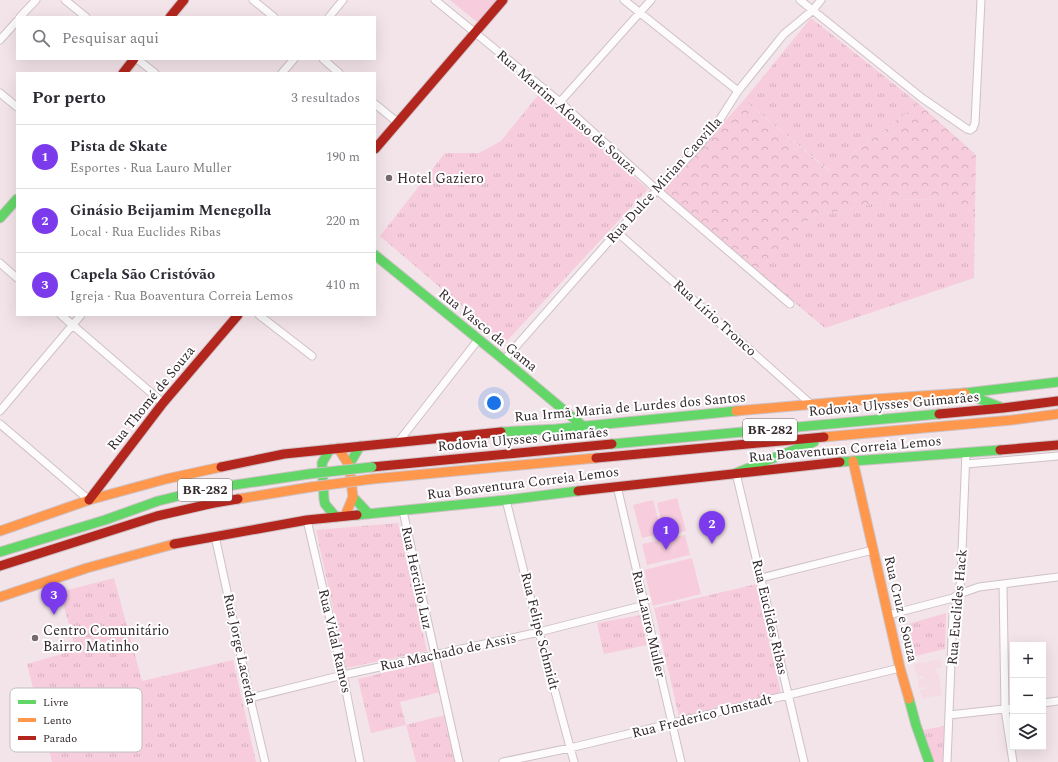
<!DOCTYPE html>
<html lang="pt">
<meta charset="utf-8">
<style>
:root{--surface:#fff;--page:#f7f7f7;--text:#2b2b33;--muted:#7c7c81;--line:#e1e1e2;--accent:#7c3aed}
body{margin:0;font-family:Spectral,serif;background:var(--page);color:var(--text)}
.controls{position:absolute;right:12px;bottom:12px;display:grid;overflow:hidden;border-radius:0px;box-shadow:0 4px 16px #0002}
.controls button{width:36px;height:36px;display:grid;place-items:center;padding:0;border:0;border-bottom:1px solid var(--line);background:var(--surface);color:var(--text);font:20px sans-serif}
.you{position:absolute;left:494px;top:403px;width:14px;height:14px;margin:-10px;border:3px solid #fff;border-radius:50%;background:#1a73e8;box-shadow:0 0 0 6px #1a73e833}
.badge{display:grid;place-items:center;width:26px;height:26px;border-radius:50%;background:var(--accent);color:#fff;font-size:13px;font-weight:700}
.pin{position:absolute;translate:-50% -33px;filter:drop-shadow(0 1px 2px #0008)}
.pin::after{content:'';position:absolute;top:21px;width:14px;height:12px;background:inherit;clip-path:polygon(0 0,100% 0,50% 100%)}
.list{margin:0;padding:0;list-style:none}
h2{display:flex;justify-content:space-between;align-items:center;height:52px;margin:0;padding:0 16px;font-size:17px}
h2 small{font-size:13px;font-weight:400;color:var(--muted)}
.list li{display:grid;grid-template-columns:26px 1fr auto;gap:12px;align-items:center;box-sizing:border-box;height:64px;padding:0 16px;border-top:1px solid var(--line)}
.list b{display:block;font-size:15px;white-space:nowrap}
.list p{margin:0;font-size:13px;white-space:nowrap;color:var(--muted)}
.list em{font-size:13px;font-style:normal;color:var(--muted)}
.icon{flex:none;width:22px;height:22px;fill:none;stroke:currentColor;stroke-width:2;stroke-linecap:round;stroke-linejoin:round}
.map{position:relative;flex:none;width:1058px;height:762px;overflow:hidden}
.search{position:absolute;background:var(--surface);box-shadow:0 4px 16px #0002;left:16px;top:16px;width:360px;height:44px;display:flex;align-items:center;gap:10px;box-sizing:border-box;padding:0 14px;border-radius:0px;color:var(--muted);font-size:15px}
.panel{position:absolute;background:var(--surface);box-shadow:0 4px 16px #0002;left:16px;top:72px;width:360px;height:244px;border-radius:0px}
.map>svg:first-child{display:block}
</style>
<div class="map">
<svg width="1058" height="762" viewBox="0 0 1058 762">
<defs>
<pattern id="grass-tufts" width="24" height="20" patternUnits="userSpaceOnUse"><rect width="24" height="20" fill="#f7ccdc"/><path d="M3 7l-1-3M5 7V3M7 7l1-3M15 17l-1-3M17 17v-4M19 17l1-3" fill="none" stroke="#d4afbd"/></pattern>
<pattern id="forest-crowns" width="20" height="18" patternUnits="userSpaceOnUse"><rect width="20" height="18" fill="#f7ccdc"/><path d="M2 6a3 3 0 1 1 6 0M12 15a3 3 0 1 1 6 0" fill="none" stroke="#d4afbd"/></pattern>
</defs>
<rect width="100%" height="100%" fill="#f3e4e9"/>
<path fill="#f5dbe4" d="M940,659l2,9 -6,1 1,6 2,-1 2,9 -1,1 2,11 -20,4 -2,-9 6,-1v-2l-7,1 -1,-9 5,-1v-2l-6,1 -3,-13z"/>
<path fill="url(#grass-tufts)" d="M811,18l108,86 -25,18 -64,49 -86,-71z
M539,94l109,95 -143,154 -125,-107 65,-83h34l22,-12z
M892,199l53,1 30,12 -1,66 -149,50 -67,-56 55,-57 27,-4z
M398,523l29,128 -81,17 -30,-138z
M114,578l28,103 91,-21 23,102h-204l-25,-98 49,-14 -16,-58z
M757,584l24,110 -102,23 -25,-109z
M946,613l-1,36 -34,8 -6,-32z
M641,615l6,30 -43,9 -7,-31z
M432,661l8,31 -40,10 6,23 39,-10 12,47h-41l-10,-37 -35,8 -13,-54z
M945,726l-1,36h-10l-11,-32z"/>
<path fill="url(#forest-crowns)" d="M744,100l85,71c31,-22 60,-46 90,-67l57,51 -1,57 -30,-12 -53,-1 -52,12 -27,4 -55,57 -95,-82z"/>
<path fill="#f7ccdc" d="M450,0h46l-19,22z
M677,498l9,33 -21,5 -8,-33z
M653,500l9,33 -20,5 -9,-33z
M685,535l5,20 -43,10 -5,-21z
M692,558l9,36 -48,12 -9,-36z"/>
<g fill="none" stroke-linecap="round" stroke-linejoin="round">
<g stroke="#cec2c6" stroke-width="9">
<path id="street" d="M65,0l21,17
M253,0l21,17
M435,0l125,102 97,88 133,114
M624,0l114,91
M800,0l122,98 45,31 3,1 3,-2 2,-5 6,-123
M20,17l16,-17
M329,17l14,-17
M0,40l17,-19
M137,59l18,14
M323,59l16,14
M282,73l12,-14
M0,93l17,14
M560,102l91,-102
M375,104l22,18
M617,232l195,173
M0,263l17,15
M61,315l102,88
M259,315l53,41
M504,360l113,-128 79,-83 21,-25 21,-33 46,-57 29,-24 8,-10
M0,411l81,-96
M0,424l89,76
M399,441l79,-101
M966,464l92,-8
M736,473l68,289
M617,486l64,276
M506,500l33,132 35,130
M403,511l56,251
M307,520l36,155 17,87
M215,536l35,162 15,64
M761,578l112,-28
M1003,585l2,124 8,53
M888,615l65,-17 6,-4 20,-7 79,-10
M250,698l93,-23 196,-43 106,-27
M1043,703l15,-2
M949,715l64,-7
M503,762l67,-14 330,-80
M947,762l6,-148 6,-20 2,-18 5,-124"/>
</g>
<g stroke="#cec2c6" stroke-width="11">
<path id="fast" d="M0,218l17,-19
M375,255l129,105 80,67
M964,393l36,14
M965,393l93,-11
M501,432l55,-3 180,-18
M612,444l327,-30
M330,449l-8,14 2,36 1,5 11,13
M840,462l160,-12
M349,465l11,-19
M736,473l78,-31
M353,497l16,17
M357,515l149,-15 72,-9
M0,552l105,-32 53,-19 49,-12 102,-15
M909,699l7,26 13,37"/>
</g>
<g stroke="#cec2c6" stroke-width="11">
<path id="slow" d="M736,411l125,-11 104,-7
M824,437l188,-17 46,-6
M338,448l11,17 4,32 -8,19
M853,461l47,207 9,31
M372,479l224,-21
M238,499l73,-12
M0,531l89,-31 77,-21 55,-12
M0,597l87,-29 87,-24"/>
</g>
<g stroke="#cec2c6" stroke-width="11">
<path id="jam" d="M170,17l14,-17
M123,73l11,-14
M375,149l128,-149
M939,414l64,-6 55,-7
M1000,450l58,-5
M596,458l228,-21
M221,467l63,-13 217,-22
M372,467l240,-23
M578,491l262,-29
M89,500l74,-97 75,-88
M174,544l133,-24 50,-5
M0,566l157,-50 57,-13 24,-4"/>
</g>
<use href="#street" stroke="#fdfbfc" stroke-width="7"/>
<use href="#fast" stroke="#63d668" stroke-width="9"/>
<use href="#slow" stroke="#ff974d" stroke-width="9"/>
<use href="#jam" stroke="#b3261e" stroke-width="9"/>
<g stroke="#cec2c6" stroke-width="11" stroke-linecap="butt">
<path id="fast-bridge" d="M309,474l63,-7"/>
</g>
<g stroke="#cec2c6" stroke-width="11" stroke-linecap="butt">
<path id="slow-bridge" d="M311,487l61,-8"/>
</g>
<use href="#fast-bridge" stroke="#63d668" stroke-width="9"/>
<use href="#slow-bridge" stroke="#ff974d" stroke-width="9"/>
</g>
<g fill="#776a6f" stroke="#fff" stroke-width="1.5">
<circle cx="389" cy="178" r="4"/>
<circle cx="35" cy="638" r="4"/>
</g>
<g text-anchor="middle" dominant-baseline="central" stroke-width="4" stroke-linejoin="round" paint-order="stroke">
<g fill="#fff" stroke="#71696c" stroke-width="1">
<rect x="743" y="419" width="54" height="22" rx="3"/>
<rect x="178" y="479" width="54" height="22" rx="3"/>
</g>
<g font-size="13" font-weight="bold" fill="#34292d">
<text x="770" y="430">BR-282</text>
<text x="205" y="490">BR-282</text>
</g>
<g font-size="14" fill="#34292d" stroke="#fff">
<text transform="translate(567 112) rotate(41)">Rua Martim Afonso de Souza</text>
<text transform="translate(664 180) rotate(-48)">Rua Dulce Mirian Caovilla</text>
<text transform="translate(715 318) rotate(42)">Rua Lírio Tronco</text>
<text transform="translate(488 330) rotate(39)">Rua Vasco da Gama</text>
<text transform="translate(151 398) rotate(-51)">Rua Thomé de Souza</text>
<text transform="translate(894 404) rotate(-5)">Rodovia Ulysses Guimarães</text>
<text transform="translate(630 407) rotate(-5)">Rua Irmã Maria de Lurdes dos Santos</text>
<text transform="translate(523 439) rotate(-5)">Rodovia Ulysses Guimarães</text>
<text transform="translate(845 449) rotate(-5)">Rua Boaventura Correia Lemos</text>
<text transform="translate(523 483) rotate(-7)">Rua Boaventura Correia Lemos</text>
<text transform="translate(417 578) rotate(78)">Rua Hercilio Luz</text>
<text transform="translate(957 607) rotate(-85)">Rua Euclides Hack</text>
<text transform="translate(901 609) rotate(77)">Rua Cruz e Souza</text>
<text transform="translate(770 617) rotate(77)">Rua Euclides Ribas</text>
<text transform="translate(649 624) rotate(77)">Rua Lauro Muller</text>
<text transform="translate(540 631) rotate(76)">Rua Felipe Schmidt</text>
<text transform="translate(335 641) rotate(77)">Rua Vidal Ramos</text>
<text transform="translate(240 649) rotate(78)">Rua Jorge Lacerda</text>
<text transform="translate(448 652) rotate(-12)">Rua Machado de Assis</text>
<text transform="translate(702 716) rotate(-14)">Rua Frederico Umstadt</text>
</g>
<g font-size="14" fill="#34292d" stroke="#fff" text-anchor="start">
<text x="397" y="178">Hotel Gaziero</text>
<text x="43" y="630">Centro Comunitário<tspan x="43" dy="16">Bairro Matinho</tspan></text>
</g>
</g>
<rect x="10" y="688" width="132" height="64" rx="6" fill="#fff" stroke="#c2bfc0" stroke-width="1"/>
<rect x="18" y="700" width="18" height="4" fill="#63d668"/>
<rect x="18" y="718" width="18" height="4" fill="#ff974d"/>
<rect x="18" y="736" width="18" height="4" fill="#b3261e"/>
<g font-size="11" fill="#34292d">
<text x="43" y="706">Livre</text>
<text x="43" y="724">Lento</text>
<text x="43" y="742">Parado</text>
</g>
</svg>
<div class="controls">
<button>+</button>
<button>−</button>
<button><svg class="icon" aria-label="layers" viewBox="0 0 24 24"><path d="M12 4l9 5-9 5-9-5zM3 14l9 5 9-5"/></svg></button>
</div>
<div class="you"></div>
<div class="pin badge" style="left:666px;top:550px">1</div>
<div class="pin badge" style="left:712px;top:544px">2</div>
<div class="pin badge" style="left:54px;top:615px">3</div>
<div class="search"><svg class="icon" aria-label="search" viewBox="0 0 24 24"><circle cx="10" cy="10" r="6"/><path d="M15 15l6 6"/></svg>Pesquisar aqui</div>
<section class="panel">
<h2>Por perto<small>3 resultados</small></h2>
<ul class="list">
<li><span class="badge">1</span><div><b>Pista de Skate</b><p>Esportes · Rua Lauro Muller</p></div><em>190 m</em></li>
<li><span class="badge">2</span><div><b>Ginásio Beijamim Menegolla</b><p>Local · Rua Euclides Ribas</p></div><em>220 m</em></li>
<li><span class="badge">3</span><div><b>Capela São Cristóvão</b><p>Igreja · Rua Boaventura Correia Lemos</p></div><em>410 m</em></li>
</ul>
</section>
</div>
